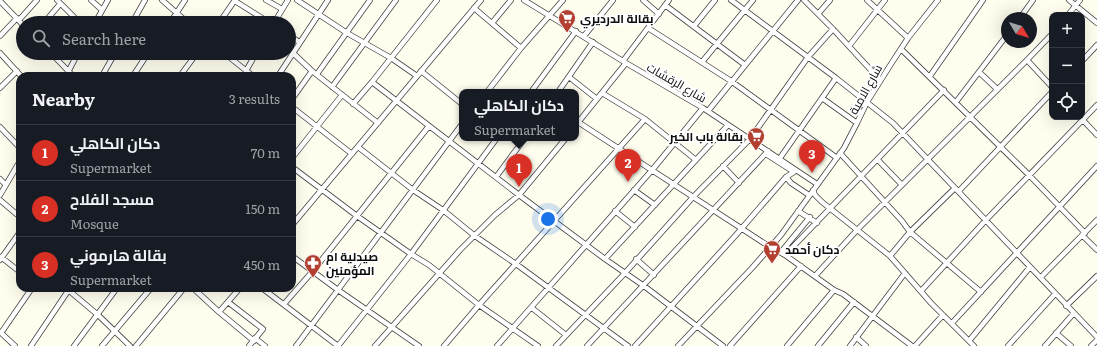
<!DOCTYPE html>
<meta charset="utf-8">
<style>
:root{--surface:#171b24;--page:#242831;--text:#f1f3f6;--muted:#9ea1a6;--line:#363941;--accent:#d93025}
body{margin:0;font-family:Literata,Cairo,serif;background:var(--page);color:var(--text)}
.controls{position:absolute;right:12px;top:12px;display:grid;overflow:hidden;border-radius:8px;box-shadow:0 4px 16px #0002}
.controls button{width:36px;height:36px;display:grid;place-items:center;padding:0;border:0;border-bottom:1px solid var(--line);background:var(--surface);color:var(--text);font:20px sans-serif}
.compass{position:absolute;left:1001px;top:12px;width:36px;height:36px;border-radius:50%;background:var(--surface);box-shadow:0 4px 16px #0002;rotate:128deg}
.you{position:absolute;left:548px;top:219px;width:14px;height:14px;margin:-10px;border:3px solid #fff;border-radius:50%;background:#1a73e8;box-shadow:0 0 0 6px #1a73e833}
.badge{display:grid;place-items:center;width:26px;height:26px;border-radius:50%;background:var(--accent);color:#fff;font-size:13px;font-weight:700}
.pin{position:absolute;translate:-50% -33px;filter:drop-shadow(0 1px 2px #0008)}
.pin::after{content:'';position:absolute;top:21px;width:14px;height:12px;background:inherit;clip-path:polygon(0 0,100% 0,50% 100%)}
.popup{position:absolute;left:459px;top:89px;width:120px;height:52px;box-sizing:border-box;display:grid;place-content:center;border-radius:8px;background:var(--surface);filter:drop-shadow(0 1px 3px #0005);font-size:13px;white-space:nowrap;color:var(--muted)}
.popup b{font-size:15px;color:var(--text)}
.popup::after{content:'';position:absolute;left:50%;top:100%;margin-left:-8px;border:8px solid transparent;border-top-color:var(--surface)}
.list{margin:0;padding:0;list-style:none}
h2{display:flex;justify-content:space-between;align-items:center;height:52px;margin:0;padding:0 16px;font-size:17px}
h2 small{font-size:13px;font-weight:400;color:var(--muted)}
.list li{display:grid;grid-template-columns:26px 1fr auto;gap:12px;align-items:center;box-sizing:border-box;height:56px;padding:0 16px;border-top:1px solid var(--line)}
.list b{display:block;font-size:15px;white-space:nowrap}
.list p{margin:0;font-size:13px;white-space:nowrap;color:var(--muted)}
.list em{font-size:13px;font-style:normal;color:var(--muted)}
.icon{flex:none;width:22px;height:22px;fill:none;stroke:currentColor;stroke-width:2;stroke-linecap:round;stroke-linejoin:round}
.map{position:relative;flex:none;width:1097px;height:346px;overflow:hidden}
.search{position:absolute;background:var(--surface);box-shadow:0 4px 16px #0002;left:16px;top:16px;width:280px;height:44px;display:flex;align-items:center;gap:10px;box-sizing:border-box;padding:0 14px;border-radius:22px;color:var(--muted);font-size:15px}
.panel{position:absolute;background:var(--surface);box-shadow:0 4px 16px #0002;left:16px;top:72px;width:280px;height:220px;border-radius:12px}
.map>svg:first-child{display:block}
</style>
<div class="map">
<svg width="1097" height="346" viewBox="0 0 1097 346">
<rect width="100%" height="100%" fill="#fefdee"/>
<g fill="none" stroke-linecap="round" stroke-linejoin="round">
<g stroke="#404040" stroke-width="6">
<path id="minor" d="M57,0l23,23
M91,0l11,10
M162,0l26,23
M266,0l16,9
M297,0l50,33 44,25 26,18
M524,0l102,63 77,45 114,76
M643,0l16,14
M731,0l105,78 57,45 204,214
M804,0l29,29 47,51
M867,0l41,38
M1069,0l28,23
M0,1l23,24
M235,1l35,22
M665,5l80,60
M474,8l47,40
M818,14l12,-14
M1068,15l12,-15
M1020,18l13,-18
M19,20l18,-20
M44,23l16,-19
M95,23l13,-23
M132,23l13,-23
M170,23l15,-23
M219,23l16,-23
M274,23l14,-23
M492,23l19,-23
M694,26l21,-26
M648,28l83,53 106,77
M289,35l10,7
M0,36l17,-18
M584,36l29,-36
M849,46l36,-46
M901,49l128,126 56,58
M0,53l21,23
M51,53l22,23
M224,53l29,23
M293,53l19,18 66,52
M1027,60l25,27
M623,61l46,-61
M1082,61l15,-16
M702,62l51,-62
M246,71l10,-18
M421,71l41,33
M979,72l18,17
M317,74l53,-74
M66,76l12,-23
M102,76l13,-23
M133,76l15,-23
M180,76l17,-23
M278,76l50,-76
M930,76l53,-76
M569,77l28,22
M372,82l147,113 86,64 39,27 79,60
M332,87l64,-87
M0,88l17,-17
M487,92l34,-44 42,-48
M531,92l45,-61
M558,92l35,-50
M602,93l43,26 51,41
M822,98l35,25
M292,99l20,-28
M956,102l51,-67
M353,104l19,-22 65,-82
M292,107l60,47
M708,111l90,-111
M1080,117l17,18
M578,122l192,125 15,8 49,35 9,4 69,52
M576,125l50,-62
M0,127l20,21
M358,147l55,43 30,20 32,26 41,28 112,82
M840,153l62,68 8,11 71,60
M766,154l25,16 3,2 -8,5 5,6 18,12
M292,158l50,-63
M780,158l56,-80
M878,160l24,25
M723,166l16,17
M292,167l65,49 54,38 18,11 50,40 59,41
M496,177l29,-39
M0,179l6,6
M634,190l21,15
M813,190l2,5 7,7 68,54 41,47 43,43
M959,191l93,-99
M0,195l20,-34
M0,200l20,17
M615,211l20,16
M798,211l19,12
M292,225l189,-225
M1082,235l15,15
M781,252l29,-35
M785,255l159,-165
M292,256l46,34 81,56
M890,256l20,-24 45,-44
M1,257l19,15
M605,259l123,-134
M636,259l18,16
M0,260l20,-28
M815,276l43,-47 169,-169 25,-26
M1041,277l56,-57
M66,288l32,27 32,31
M193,288l26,24 35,29
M262,288l76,58
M921,291l64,-70 112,-116
M228,302l35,27 -14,17
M284,304l28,-32 117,-146
M1066,306l31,-30
M532,308l34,27
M219,312l21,-24
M952,323l145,-157
M0,332l15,14
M1,333l31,-45
M1056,333l15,13
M856,337l10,9
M255,338l10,8
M969,341l61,-74
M31,346l39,-58
M74,346l43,-58
M102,346l49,-58
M136,346l48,-58
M296,346l166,-222
M338,346l73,-92 86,-116
M375,346l85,-96 35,-35 24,-20 47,-57
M444,346l35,-41 166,-186
M497,346l156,-177 50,-61
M556,346l69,-73 69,-77 56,-57 58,-82 25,-28
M587,346l181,-195
M635,346l101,-111 50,-58
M678,346l74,-78 29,-33 63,-87 13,-25 10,-21 24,-38 17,-26 30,-38
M730,346l71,-80
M787,346l47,-56
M818,346l36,-44
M850,346l55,-73
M915,346l28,-31
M1008,346l47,-52
M1045,346l29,-33
M1091,346l6,-6"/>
</g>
<use href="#minor" stroke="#fff" stroke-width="4.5"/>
</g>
<defs>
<g id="supermarket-pin" transform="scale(0.9)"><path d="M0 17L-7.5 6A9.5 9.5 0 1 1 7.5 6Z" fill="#b23f30" stroke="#fff"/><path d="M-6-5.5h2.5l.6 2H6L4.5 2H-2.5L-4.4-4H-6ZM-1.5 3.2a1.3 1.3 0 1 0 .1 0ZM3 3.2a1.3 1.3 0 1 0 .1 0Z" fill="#fff"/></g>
<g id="pharmacy-pin" transform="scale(0.9)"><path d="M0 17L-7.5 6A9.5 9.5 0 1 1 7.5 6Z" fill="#b23f30" stroke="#fff"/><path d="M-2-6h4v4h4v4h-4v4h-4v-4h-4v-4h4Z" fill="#fff"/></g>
</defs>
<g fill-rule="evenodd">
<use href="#supermarket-pin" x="567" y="18"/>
<use href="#supermarket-pin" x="756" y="136"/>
<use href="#supermarket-pin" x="772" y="249"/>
<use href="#pharmacy-pin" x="313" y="263"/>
</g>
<g text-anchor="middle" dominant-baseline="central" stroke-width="4" stroke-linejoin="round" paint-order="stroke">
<g font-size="12" font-weight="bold" fill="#0d0d0d" stroke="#fff" text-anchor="start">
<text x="580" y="18">بقالة الدرديري</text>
<text x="743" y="136" text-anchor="end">بقالة باب الخير</text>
<text x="785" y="249">دكان أحمد</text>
<text x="326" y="256">صيدلية ام<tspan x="326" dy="14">المؤمنين</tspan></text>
</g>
<g font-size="12" fill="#0d0d0d" stroke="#fff">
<text transform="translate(677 82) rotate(30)">شارع الرقشات</text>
<text transform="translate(865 89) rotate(-61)">شارع الامية</text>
</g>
</g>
</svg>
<div class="controls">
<button>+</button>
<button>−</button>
<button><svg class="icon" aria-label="locate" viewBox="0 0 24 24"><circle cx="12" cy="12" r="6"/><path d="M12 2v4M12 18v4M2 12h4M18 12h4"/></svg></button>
</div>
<svg class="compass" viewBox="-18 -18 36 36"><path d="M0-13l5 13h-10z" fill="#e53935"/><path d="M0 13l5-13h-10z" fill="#9ea1a6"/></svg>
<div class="you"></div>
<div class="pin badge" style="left:519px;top:187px">1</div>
<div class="popup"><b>دكان الكاهلي</b>Supermarket</div>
<div class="pin badge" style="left:628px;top:182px">2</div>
<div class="pin badge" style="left:812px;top:173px">3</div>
<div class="search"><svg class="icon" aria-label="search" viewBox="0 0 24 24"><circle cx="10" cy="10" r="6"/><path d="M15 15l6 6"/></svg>Search here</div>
<section class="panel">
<h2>Nearby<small>3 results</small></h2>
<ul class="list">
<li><span class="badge">1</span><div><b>دكان الكاهلي</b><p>Supermarket</p></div><em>70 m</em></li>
<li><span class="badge">2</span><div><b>مسجد الفلاح</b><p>Mosque</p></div><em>150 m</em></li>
<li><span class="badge">3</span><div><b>بقالة هارموني</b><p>Supermarket</p></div><em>450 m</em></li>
</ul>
</section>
</div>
